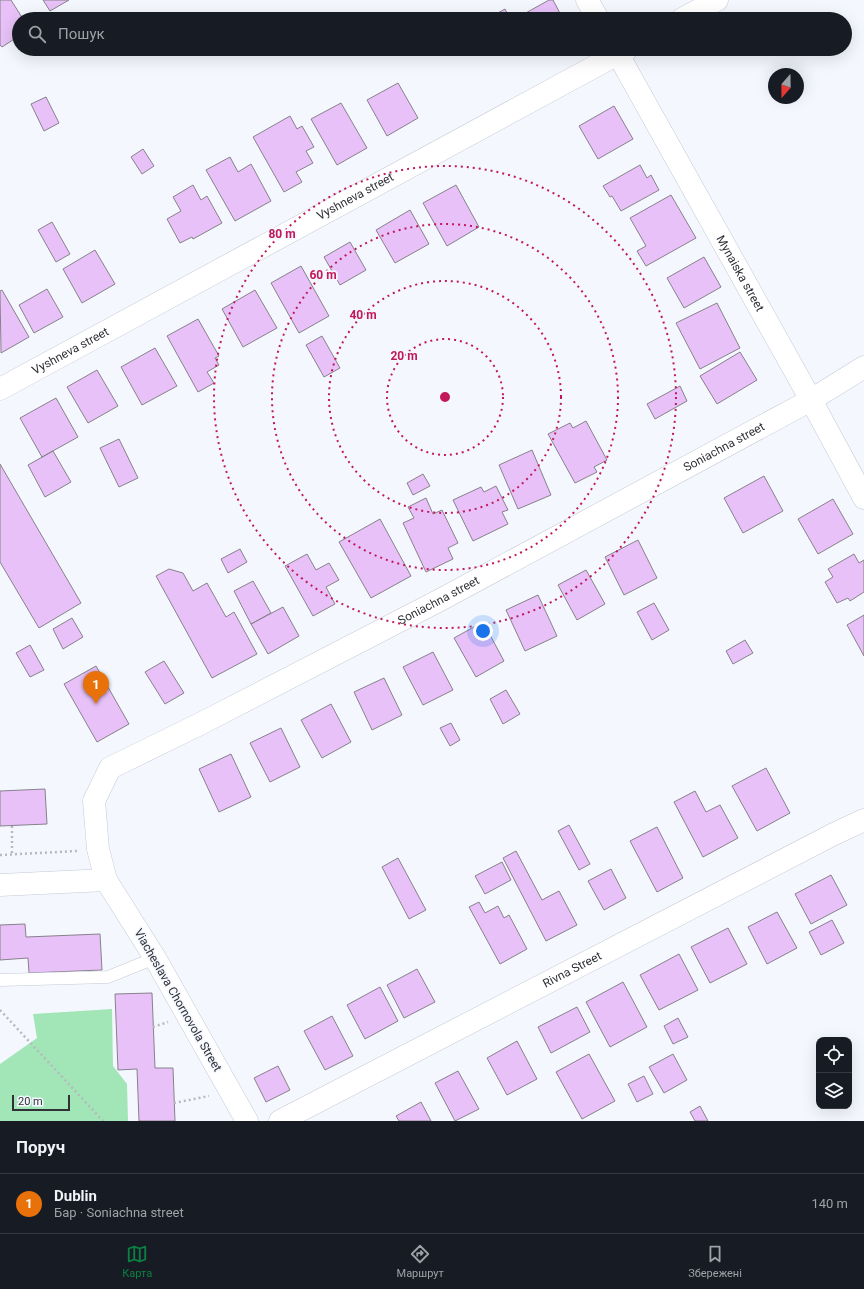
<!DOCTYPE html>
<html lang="uk">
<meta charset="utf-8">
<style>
:root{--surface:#171b24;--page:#242831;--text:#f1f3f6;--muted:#9ea1a6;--line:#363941;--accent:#0b8043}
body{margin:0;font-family:Roboto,sans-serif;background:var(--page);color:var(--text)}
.controls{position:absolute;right:12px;bottom:12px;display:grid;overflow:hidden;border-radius:8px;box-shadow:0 4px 16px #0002}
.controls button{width:36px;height:36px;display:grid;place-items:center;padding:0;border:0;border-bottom:1px solid var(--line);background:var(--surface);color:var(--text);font:20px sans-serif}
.compass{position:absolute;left:768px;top:68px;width:36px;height:36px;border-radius:50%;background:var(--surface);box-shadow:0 4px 16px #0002;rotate:200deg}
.scale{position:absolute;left:12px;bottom:10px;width:58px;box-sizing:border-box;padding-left:4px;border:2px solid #2f3136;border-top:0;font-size:11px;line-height:14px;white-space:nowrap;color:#2f3136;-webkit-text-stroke:3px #f4f8fe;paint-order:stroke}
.you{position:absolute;left:483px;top:631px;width:14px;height:14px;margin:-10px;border:3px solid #fff;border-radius:50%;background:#1a73e8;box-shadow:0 0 0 6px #1a73e833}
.badge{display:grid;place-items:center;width:26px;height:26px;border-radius:50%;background:var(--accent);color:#fff;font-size:13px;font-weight:700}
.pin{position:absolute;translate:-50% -33px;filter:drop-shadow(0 1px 2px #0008)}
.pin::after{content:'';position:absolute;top:21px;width:14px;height:12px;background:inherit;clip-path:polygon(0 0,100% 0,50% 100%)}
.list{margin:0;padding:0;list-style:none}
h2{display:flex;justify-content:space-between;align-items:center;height:52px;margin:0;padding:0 16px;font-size:17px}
h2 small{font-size:13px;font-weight:400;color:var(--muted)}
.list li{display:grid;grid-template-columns:26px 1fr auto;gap:12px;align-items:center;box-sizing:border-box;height:60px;padding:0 16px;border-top:1px solid var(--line)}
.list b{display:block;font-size:15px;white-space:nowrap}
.list p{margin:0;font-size:13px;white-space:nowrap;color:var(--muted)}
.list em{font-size:13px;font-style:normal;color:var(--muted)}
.icon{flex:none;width:22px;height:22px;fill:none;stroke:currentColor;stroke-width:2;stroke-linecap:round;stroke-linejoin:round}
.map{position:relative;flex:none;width:864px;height:1121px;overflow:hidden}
.search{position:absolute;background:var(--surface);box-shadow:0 4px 16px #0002;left:12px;right:12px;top:12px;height:44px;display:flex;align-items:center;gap:10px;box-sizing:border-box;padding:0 14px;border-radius:22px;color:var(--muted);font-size:15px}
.sheet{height:112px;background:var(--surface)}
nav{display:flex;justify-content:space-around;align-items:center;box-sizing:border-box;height:56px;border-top:1px solid var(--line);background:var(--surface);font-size:11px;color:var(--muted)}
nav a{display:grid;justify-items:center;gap:2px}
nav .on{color:var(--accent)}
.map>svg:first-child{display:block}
</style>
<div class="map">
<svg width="864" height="1121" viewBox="0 0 864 1121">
<rect width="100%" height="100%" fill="#f4f8fe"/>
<path fill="#a2e5b7" d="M112,1009l1,57 14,18 1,37h-128v-57l37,-26 -4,-24z"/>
<path fill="#e7c1f7" stroke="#88818b" d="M0,0h11l12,19h-4v17l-17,11 -2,-2z
M43,0h26l-19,11z
M549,0h4l10,19h-48z
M505,9l5,10h-23z
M398,83l20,35 -31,18 -20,-36z
M46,97l13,26 -15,8 -13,-27z
M341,103l26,45 -30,17 -26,-46z
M614,106l19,33 -35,20 -19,-33z
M290,116l7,13 5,-3 12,21 -8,4 7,12 -17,9 6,10 -18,10 -31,-55z
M143,149l11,17 -12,8 -11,-17z
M230,157l8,15 13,-8 20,37 -36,20 -29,-51z
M640,165l7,13 4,-3 8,15 -38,21 -9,-15 -2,1 -7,-11z
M193,185l8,15 6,-4 15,27 -29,16 -1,-2 -12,6 -13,-24 14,-8 -8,-14z
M456,185l23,42 -32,19 -24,-43z
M671,195l25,43 -50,28 -9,-15 9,-5 -16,-28z
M410,210l19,34 -34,19 -19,-33z
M52,222l18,32 -14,8 -18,-32z
M350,242l16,28 -26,15 -16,-28z
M95,250l20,34 -33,19 -19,-34z
M704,257l17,30 -37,21 -17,-30z
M301,266l28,50 -30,17 -28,-50z
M47,289l16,28 -29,16 -15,-28z
M2,290l27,47 -28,16 -1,-62z
M255,290l22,38 -34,19 -21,-38z
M717,303l23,45 -40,21 -24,-46z
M198,319l21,37 -4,2 4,7 -12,7 7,11 -16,9 -31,-56z
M322,336l18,32 -16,9 -18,-32z
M155,348l22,38 -35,19 -21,-38z
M740,352l17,28 -40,24 -17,-28z
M97,370l21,36 -30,17 -21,-36z
M680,386l7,15 -32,18 -8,-15z
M56,398l22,39 -36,20 -22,-39z
M586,421l21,39 -13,7 3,5 -22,11 -27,-49 22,-11 3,5z
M119,439l19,39 -19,9 -19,-39z
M532,450l19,45 -33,14 -19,-44z
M53,451l18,31 -26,15 -17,-32z
M0,464l81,139 -42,25 -39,-66z
M423,474l7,12 -17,9 -6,-12z
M764,476l19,35 -40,22 -19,-35z
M496,486l12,24 -6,2 6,12 -35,17 -20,-41 28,-13 3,5z
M426,498l7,16 9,-4 16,33 -10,5 5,11 -27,13 -23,-49 11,-5 -6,-11z
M833,499l20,35 -35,20 -20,-35z
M380,519l31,57 -40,22 -32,-56z
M638,540l19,38 -33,17 -19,-38z
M240,549l7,13 -19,11 -7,-14z
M307,554l9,16 13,-7 10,17 -13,7 9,17 -22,12 -28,-50z
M854,554l5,9 5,-3v32l-14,9 -2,-3 -11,5 -12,-21 8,-5 -5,-8z
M169,569l14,4 10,18 14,-8 19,34 8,-5 23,42 -45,24 -56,-102z
M586,570l19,34 -28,16 -19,-35z
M253,581l18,32 -20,11 -17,-33z
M538,595l19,41 -32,15 -19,-41z
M654,603l15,27 -17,10 -15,-28z
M283,607l16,29 -31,18 -17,-30z
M864,615v41l-17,-31z
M72,618l11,19 -20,12 -10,-20z
M483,622l21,39 -28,16 -22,-39z
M745,640l8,13 -20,11 -7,-13z
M30,645l14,25 -14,7 -14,-24z
M433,652l20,38 -30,15 -20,-38z
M164,661l20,32 -19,11 -20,-32z
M96,666l33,58 -32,18 -33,-58z
M384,678l18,37 -30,15 -18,-38z
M506,690l14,24 -17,10 -13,-25z
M331,704l20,38 -29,16 -21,-38z
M451,723l9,17 -10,6 -10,-18z
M281,728l19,39 -30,15 -20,-39z
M231,754l20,43 -32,15 -20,-43z
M766,768l24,45 -33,18 -25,-45z
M45,789l2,35 -47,2v-35z
M695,791l11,21 14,-7 18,33 -35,19 -29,-55z
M569,825l21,39 -11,6 -21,-39z
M657,827l26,51 -26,14 -27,-51z
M516,851l26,49 17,-9 18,34 -31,16 -43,-83z
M398,858l28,52 -17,9 -27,-52z
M502,862l9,18 -26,14 -10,-18z
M611,869l15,29 -22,12 -16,-29z
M831,875l16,30 -36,19 -16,-30z
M479,902l6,11 13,-7 6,12 5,-3 18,34 -27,15 -31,-57z
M777,912l20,36 -30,16 -19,-37z
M832,920l12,23 -23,12 -12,-23z
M25,924l1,13 74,-3 2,36 -73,3 -1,-15 -28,2v-35z
M728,928l19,36 -37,19 -19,-36z
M679,954l19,36 -39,20 -19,-35z
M417,969l18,33 -31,16 -17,-33z
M623,982l24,45 -37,20 -24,-45z
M380,987l18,34 -33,18 -18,-34z
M152,993l3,75h18l2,53h-36l-2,-52 -19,1 -3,-76z
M577,1007l13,25 -39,21 -13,-26z
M332,1016l21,40 -28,14 -21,-39z
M678,1018l10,19 -15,7 -9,-18z
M517,1041l20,38 -30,16 -20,-37z
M589,1054l26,47 -33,18 -26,-47z
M673,1054l14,26 -23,13 -15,-26z
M278,1066l12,24 -24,12 -12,-24z
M458,1071l21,38 -24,12 -20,-38z
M644,1076l9,18 -16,8 -9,-18z
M421,1102l10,19h-32l-3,-5z
M700,1106l8,15h-13l-5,-9z"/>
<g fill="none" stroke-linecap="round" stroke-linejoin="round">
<g stroke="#c4c9d5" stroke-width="13">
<path id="service" d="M0,980l108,-3 47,-19"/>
</g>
<g stroke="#c4c9d5" stroke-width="23">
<g id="minor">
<path d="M682,19l35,-19"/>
<path id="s1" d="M0,389l627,-340"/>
<path d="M0,885l106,-5"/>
<path id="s2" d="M247,1121l-92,-163 -49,-78 -8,-31 -4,-48 16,-33 92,-45 240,-124 369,-199 53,-33"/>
<path id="s3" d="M280,1121l554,-287 30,-14"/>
</g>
</g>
<g stroke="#c4c9d5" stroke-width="23">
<g id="tertiary">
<path d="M587,0l11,19"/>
<path id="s4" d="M615,49l196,351 53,98"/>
</g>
</g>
<path stroke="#b6b9bf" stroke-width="2.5" stroke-dasharray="2 3" stroke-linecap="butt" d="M12,826v28
M0,855l77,-4
M0,1010l103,111
M153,1027l15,-5
M174,1103l35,-7"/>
<use href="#service" stroke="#fff" stroke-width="12"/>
<use href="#minor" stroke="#fff" stroke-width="22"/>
<use href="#tertiary" stroke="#fff" stroke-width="22"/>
</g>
<g fill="none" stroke="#c2185b" stroke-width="2" stroke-dasharray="2 4">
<circle cx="445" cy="397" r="58"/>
<circle cx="445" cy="397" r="116"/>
<circle cx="445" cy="397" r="173"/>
<circle cx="445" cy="397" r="231"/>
</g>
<g text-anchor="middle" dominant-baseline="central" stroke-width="3.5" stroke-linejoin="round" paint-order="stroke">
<g font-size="12" fill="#2f3136" stroke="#f4f8fe">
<text stroke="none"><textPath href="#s1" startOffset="404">Vyshneva street</textPath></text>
<text stroke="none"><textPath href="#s4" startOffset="257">Mynaiska street</textPath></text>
<text stroke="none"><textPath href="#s1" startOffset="80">Vyshneva street</textPath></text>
<text stroke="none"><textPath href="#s2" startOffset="1089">Soniachna street</textPath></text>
<text stroke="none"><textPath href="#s2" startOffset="765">Soniachna street</textPath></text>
<text stroke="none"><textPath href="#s3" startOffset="329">Rivna Street</textPath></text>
<text transform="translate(178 1000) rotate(60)">Viacheslava Chornovola Street</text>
</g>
</g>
<circle cx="445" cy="397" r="6" fill="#c2185b" stroke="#f4f8fe" stroke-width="2"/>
<g font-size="12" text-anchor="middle" font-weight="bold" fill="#c2185b" stroke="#f4f8fe" stroke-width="3.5" stroke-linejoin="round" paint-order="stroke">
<text x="282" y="238">80 m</text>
<text x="323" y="279">60 m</text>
<text x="363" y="319">40 m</text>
<text x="404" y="360">20 m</text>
</g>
</svg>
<div class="controls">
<button><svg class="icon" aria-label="locate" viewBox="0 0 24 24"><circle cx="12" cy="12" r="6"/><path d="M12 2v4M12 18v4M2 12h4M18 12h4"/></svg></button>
<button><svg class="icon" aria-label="layers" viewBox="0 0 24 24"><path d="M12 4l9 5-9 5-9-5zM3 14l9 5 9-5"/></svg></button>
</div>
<svg class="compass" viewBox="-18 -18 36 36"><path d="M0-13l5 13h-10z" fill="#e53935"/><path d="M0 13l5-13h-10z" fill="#9ea1a6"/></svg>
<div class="scale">20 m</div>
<div class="you"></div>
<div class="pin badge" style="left:96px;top:704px;background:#e8710a">1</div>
<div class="search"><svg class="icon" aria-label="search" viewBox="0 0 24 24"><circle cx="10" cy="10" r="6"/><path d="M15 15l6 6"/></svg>Пошук</div>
</div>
<section class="sheet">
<h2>Поруч<small></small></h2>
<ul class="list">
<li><span class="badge" style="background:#e8710a">1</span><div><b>Dublin</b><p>Бар · Soniachna street</p></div><em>140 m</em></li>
</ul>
</section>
<nav>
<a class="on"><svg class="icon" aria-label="map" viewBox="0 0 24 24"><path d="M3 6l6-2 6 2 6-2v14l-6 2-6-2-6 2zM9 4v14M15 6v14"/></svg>Карта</a>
<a><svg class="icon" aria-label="directions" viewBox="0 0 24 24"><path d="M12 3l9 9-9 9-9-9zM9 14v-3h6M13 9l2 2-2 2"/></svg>Маршрут</a>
<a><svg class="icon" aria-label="saved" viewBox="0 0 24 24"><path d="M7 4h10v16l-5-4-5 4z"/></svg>Збережені</a>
</nav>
